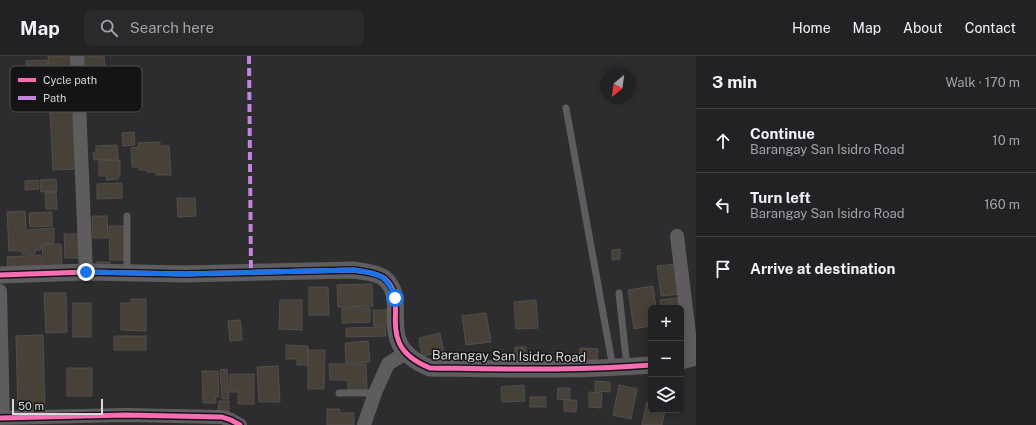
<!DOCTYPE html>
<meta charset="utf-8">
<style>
:root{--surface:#222123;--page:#2a292b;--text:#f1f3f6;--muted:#a2a3a6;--line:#3f3e41}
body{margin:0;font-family:"Public Sans",sans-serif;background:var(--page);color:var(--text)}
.controls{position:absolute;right:12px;bottom:12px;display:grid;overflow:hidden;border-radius:6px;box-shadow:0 2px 10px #0003}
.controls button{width:36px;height:36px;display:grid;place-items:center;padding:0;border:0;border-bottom:1px solid var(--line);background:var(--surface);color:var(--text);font:20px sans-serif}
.compass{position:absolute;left:600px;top:12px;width:36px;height:36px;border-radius:50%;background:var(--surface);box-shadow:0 2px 10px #0003;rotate:209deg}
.scale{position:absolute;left:12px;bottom:10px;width:91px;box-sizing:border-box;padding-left:4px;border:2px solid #d9d8db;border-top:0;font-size:11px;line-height:14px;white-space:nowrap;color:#d9d8db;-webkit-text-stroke:3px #141416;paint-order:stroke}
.stop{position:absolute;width:12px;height:12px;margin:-9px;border:3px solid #1a73e8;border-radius:50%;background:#fff}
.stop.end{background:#1a73e8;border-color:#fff;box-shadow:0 1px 4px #0008}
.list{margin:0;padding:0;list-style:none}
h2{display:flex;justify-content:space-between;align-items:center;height:52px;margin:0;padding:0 16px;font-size:17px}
h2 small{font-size:13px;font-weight:400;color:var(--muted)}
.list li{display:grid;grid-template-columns:26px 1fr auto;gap:12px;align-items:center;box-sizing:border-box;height:64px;padding:0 16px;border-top:1px solid var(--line)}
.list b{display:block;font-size:15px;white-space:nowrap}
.list p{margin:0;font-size:13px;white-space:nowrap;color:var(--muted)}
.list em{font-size:13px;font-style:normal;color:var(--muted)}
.icon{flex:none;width:22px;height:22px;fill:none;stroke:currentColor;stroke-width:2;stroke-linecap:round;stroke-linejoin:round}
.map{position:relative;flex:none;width:696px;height:369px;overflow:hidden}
header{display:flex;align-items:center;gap:24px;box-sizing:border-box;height:56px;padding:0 20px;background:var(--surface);border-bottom:1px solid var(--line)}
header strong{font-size:19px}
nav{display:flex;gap:22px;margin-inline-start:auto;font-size:14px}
.search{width:280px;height:36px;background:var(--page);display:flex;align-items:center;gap:10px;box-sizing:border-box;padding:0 14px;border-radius:6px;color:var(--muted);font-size:15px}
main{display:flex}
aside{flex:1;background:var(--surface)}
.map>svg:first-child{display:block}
</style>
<header>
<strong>Map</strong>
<div class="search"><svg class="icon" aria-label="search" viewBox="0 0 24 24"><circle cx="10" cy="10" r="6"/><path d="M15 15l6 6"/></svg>Search here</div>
<nav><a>Home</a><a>Map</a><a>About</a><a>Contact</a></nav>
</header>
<main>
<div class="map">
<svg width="696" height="369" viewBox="0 0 696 369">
<rect width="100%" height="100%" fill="#2d2c2f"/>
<path fill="#484137" stroke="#504f4f" d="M48,0h25l1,14 -25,1z
M80,0h24l1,12 -24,1z
M47,4l1,12 -21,1 -1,-12z
M73,35l4,78 -24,1 -4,-78z
M134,76l1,13 -12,1 -1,-13z
M160,86v4h9l2,29h-15v-3h-9v-2h-8v-3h-7l-1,-19 8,-1 -1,-4z
M117,89l1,14 -24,1 -1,-7h3v-7z
M120,104v16h-2l1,3 -13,1v-4h-7v-15z
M56,123l1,12 -16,1 -1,-12z
M38,124l1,9 -14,1v-9z
M122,127v15l-25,1v-15z
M56,136l1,17h-11l-1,-16z
M177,142h18l1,18 -18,1z
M25,155l1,19 28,-2v15l-13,1v6h-6v4h-13l-1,-3h-12l-2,-39z
M52,156v14l-22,1 -1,-14z
M92,160h15l1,22h-15z
M109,170h16l1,34h-16z
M64,178h19l1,24h-19z
M61,188l1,27 -18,1 -2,-27z
M620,193v10l-8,1v-10z
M41,199l1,16 -34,2 -1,-16z
M96,206h14l1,9 -15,1z
M677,208l4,30 -20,2 -4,-30z
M372,228l1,22 -35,1 -1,-22z
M653,230l3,22h-5v18l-17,3 -6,-39z
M309,231h19l1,28h-20z
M44,237h22l1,39 -21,1z
M684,241l-3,11h-20l-1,-8z
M131,243h15v32l-25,-1v-27h10z
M280,244h22v30l-23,-1z
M536,244l2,28 -22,1 -2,-27z
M73,247h18v34h-18z
M342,252h28v14l-28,1z
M373,254h14v16h-13z
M486,257l5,29 -25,3 -4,-29z
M240,264l2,20 -12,1 -2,-20z
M385,271l1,9 -40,1v-9z
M440,277l4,19 -22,4 -3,-18z
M43,279l2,80 -27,1 -2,-80z
M114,280h32v14h-32z
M368,285l2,21 -24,1 -1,-20z
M286,289l22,1v19h-11v-6h-11z
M515,291h11v18h-11z
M580,292l18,1 -1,13 -18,-1z
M308,294h17l-1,39h-16z
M495,297h17l1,9 -18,1z
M329,308h37l1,26h-19v-10h-18z
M278,310l2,36h-21l-2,-35z
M67,312h25v28h-25z
M227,313l2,30h-7l-2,-29z
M202,315h16l1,26h-4l1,6h-13z
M230,318h24v30h-16v-12h-8z
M595,325l15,1v10l-15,-1z
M524,329l1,16 -23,1 -1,-15z
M619,329l18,4 -6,30 -18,-4z
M558,332h12v12l-13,-1z
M589,336l13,1 -1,15 -12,-1z
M530,341h16v10h-16z
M564,344h13l-1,12 -12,-1z
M219,345h10v11h-11z
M647,346l4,1v7h14l-3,15h-20z
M327,353h13v4h14v12h-27z"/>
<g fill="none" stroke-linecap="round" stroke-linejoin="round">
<path stroke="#5e5c5f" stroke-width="7" d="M566,52l47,260
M127,217v-57
M619,237l8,74
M339,337h36"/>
<path stroke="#5e5c5f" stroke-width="14" d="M77,0l9,216
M677,180l15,122
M0,235l3,134
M0,362l126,-3 96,2 9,3 9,5
M364,369l11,-32 13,-29 17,-11"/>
<path stroke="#5e5c5f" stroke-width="17" d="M0,219l86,-3 99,2 169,-4c9,2 22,2 30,8 29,24 -14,66 46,90 74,1 148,3 221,-3
M681,305l15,-4"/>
<path stroke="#c483df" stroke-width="4" stroke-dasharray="8 4" stroke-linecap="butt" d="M249,0l2,216"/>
<g stroke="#141416" stroke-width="8">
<path id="cycleway" d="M0,219l86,-3 99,2 169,-4c9,2 22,2 30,8 29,24 -14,66 46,90 74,1 148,3 221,-3
M0,362l126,-3 96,2 9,3 9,5"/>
</g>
<use href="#cycleway" stroke="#f96db3" stroke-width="5"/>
</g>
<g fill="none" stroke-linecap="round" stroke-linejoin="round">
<path stroke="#1a73e8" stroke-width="5" d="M86,216l99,2 169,-4c23,4 33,3 41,28"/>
</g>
<g text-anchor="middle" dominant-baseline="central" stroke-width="3" stroke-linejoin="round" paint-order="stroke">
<g font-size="13" fill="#d9d8db" stroke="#141416">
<text transform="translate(509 300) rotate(1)">Barangay San Isidro Road</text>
</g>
</g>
<rect x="10" y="10" width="132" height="46" rx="6" fill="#141416" stroke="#4f4f51" stroke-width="1"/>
<rect x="18" y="22" width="18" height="4" fill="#f96db3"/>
<rect x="18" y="40" width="18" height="4" fill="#c483df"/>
<g font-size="11" fill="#d9d8db">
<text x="43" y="28">Cycle path</text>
<text x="43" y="46">Path</text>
</g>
</svg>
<div class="controls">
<button>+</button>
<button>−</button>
<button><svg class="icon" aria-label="layers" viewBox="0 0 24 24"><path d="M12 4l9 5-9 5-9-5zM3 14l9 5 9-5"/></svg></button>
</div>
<svg class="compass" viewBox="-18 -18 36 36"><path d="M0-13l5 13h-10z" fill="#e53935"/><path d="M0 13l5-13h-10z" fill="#a2a3a6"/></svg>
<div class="scale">50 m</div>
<div class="stop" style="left:395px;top:242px"></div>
<div class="stop end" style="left:86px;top:216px"></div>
</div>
<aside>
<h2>3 min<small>Walk · 170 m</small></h2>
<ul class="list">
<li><svg class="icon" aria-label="ahead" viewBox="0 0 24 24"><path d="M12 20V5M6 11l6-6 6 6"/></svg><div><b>Continue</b><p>Barangay San Isidro Road</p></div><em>10 m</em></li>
<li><svg class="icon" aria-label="left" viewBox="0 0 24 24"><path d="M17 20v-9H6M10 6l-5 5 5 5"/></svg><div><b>Turn left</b><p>Barangay San Isidro Road</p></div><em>160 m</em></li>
<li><svg class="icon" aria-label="arrive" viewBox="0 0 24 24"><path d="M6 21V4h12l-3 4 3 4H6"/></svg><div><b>Arrive at destination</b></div></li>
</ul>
</aside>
</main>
